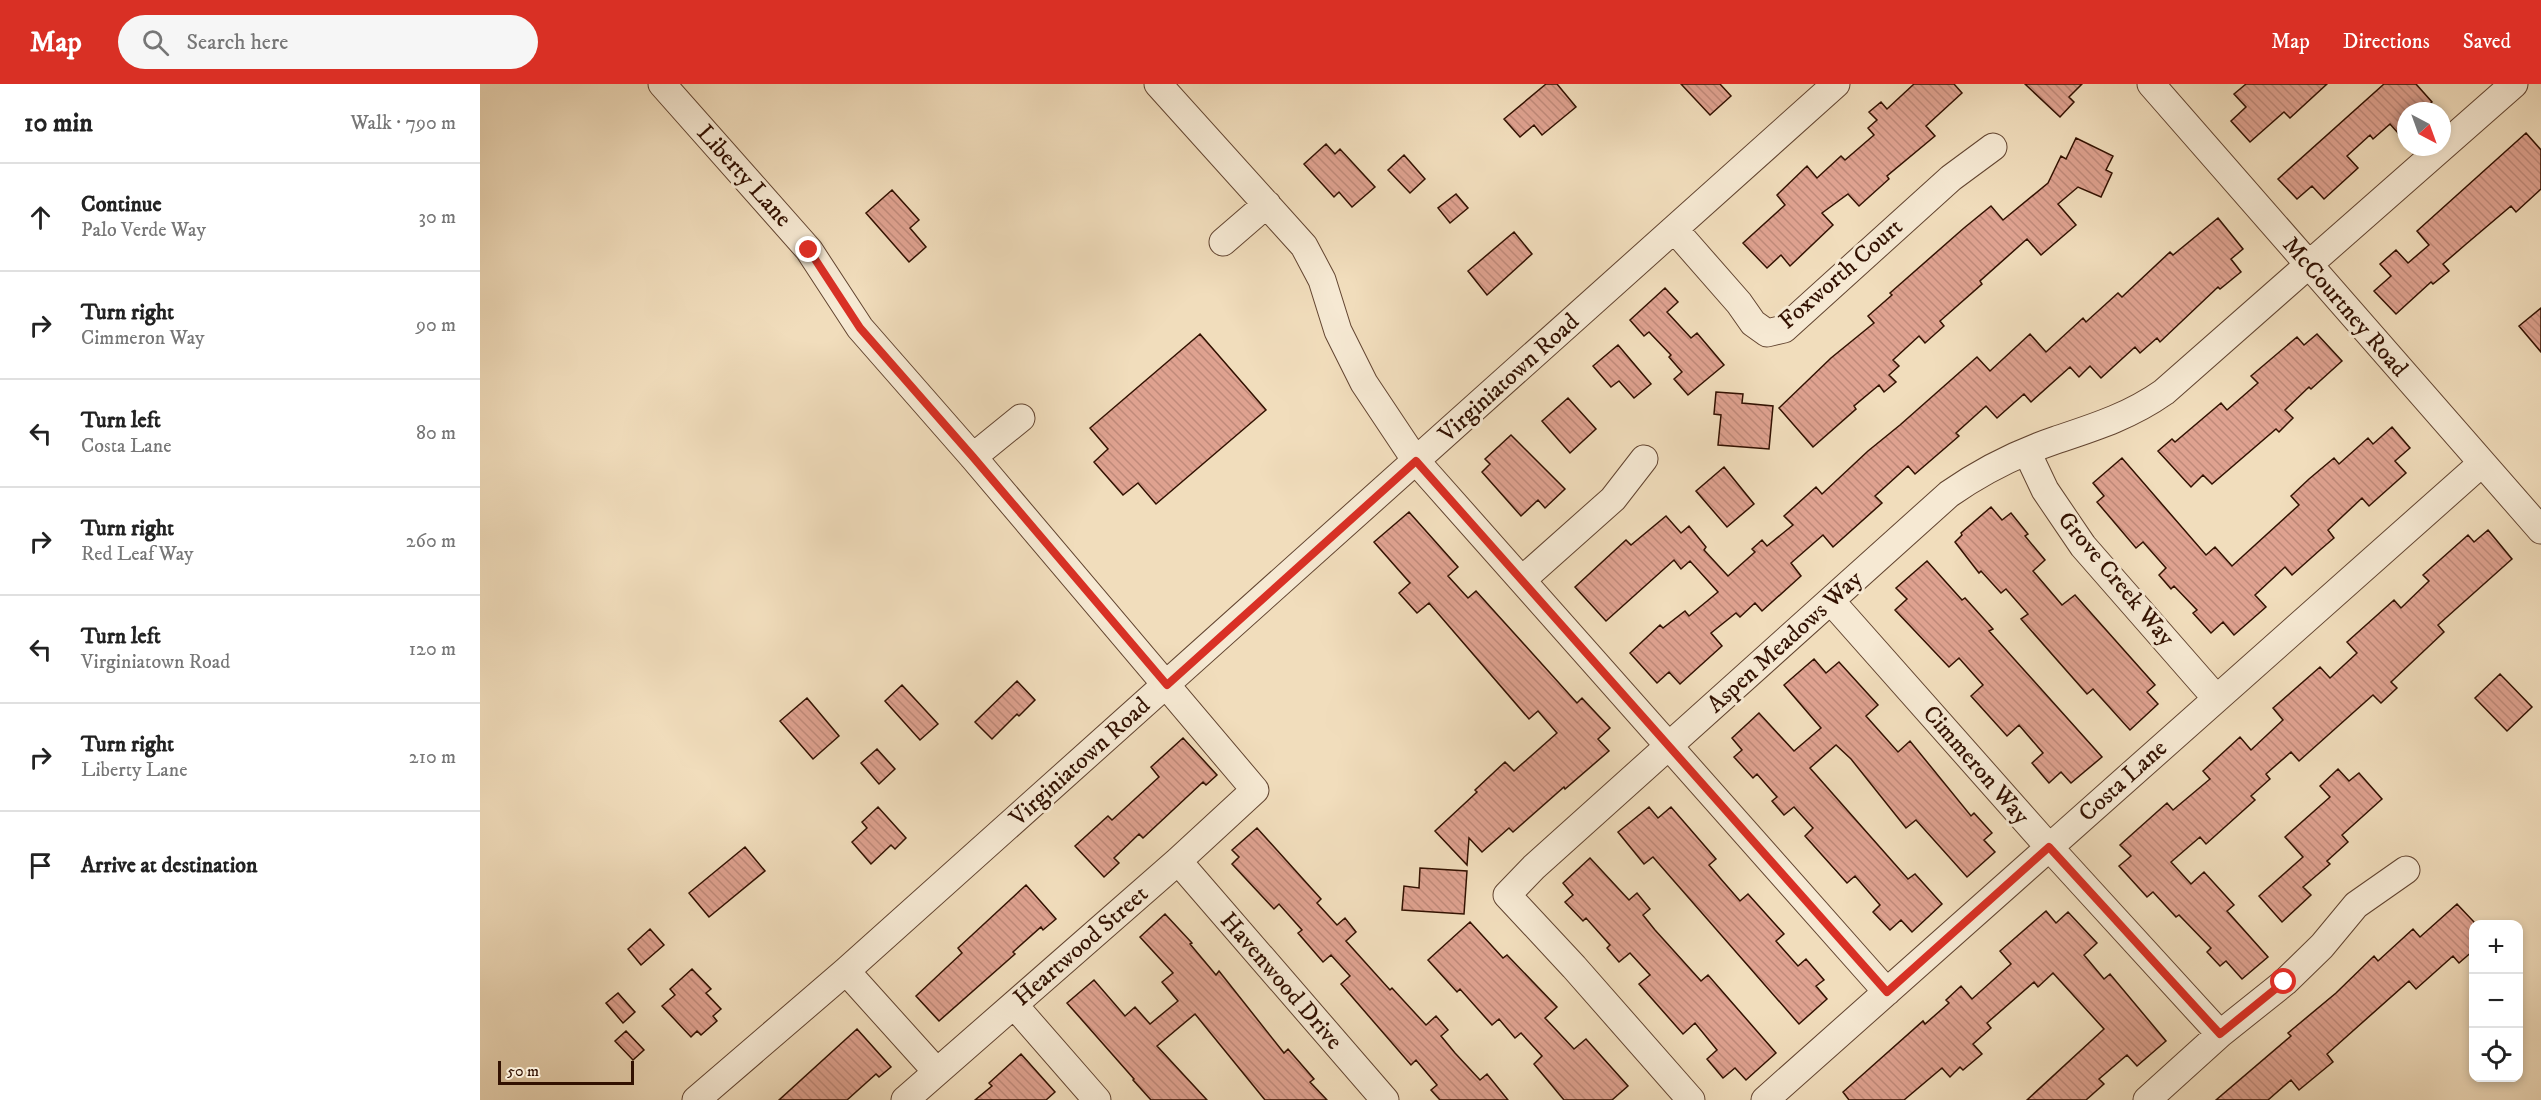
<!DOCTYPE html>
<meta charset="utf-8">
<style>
:root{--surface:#fff;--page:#f6f6f6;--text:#222;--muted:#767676;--line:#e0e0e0;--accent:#d93025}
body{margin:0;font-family:"IM FELL DW Pica",serif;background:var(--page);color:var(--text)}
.controls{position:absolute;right:18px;bottom:18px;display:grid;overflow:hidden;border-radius:12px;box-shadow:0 3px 9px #0003}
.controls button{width:54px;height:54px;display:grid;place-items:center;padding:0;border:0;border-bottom:2px solid var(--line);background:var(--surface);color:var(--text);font:30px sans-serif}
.compass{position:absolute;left:1917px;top:18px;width:54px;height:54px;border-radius:50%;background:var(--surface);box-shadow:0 3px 9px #0003;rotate:139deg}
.scale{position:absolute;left:18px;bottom:15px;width:136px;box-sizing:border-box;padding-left:6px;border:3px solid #321101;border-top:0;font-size:16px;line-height:21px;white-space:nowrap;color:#321101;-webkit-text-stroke:4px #f6e9d3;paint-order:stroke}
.stop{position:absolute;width:18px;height:18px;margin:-14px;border:4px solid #d93025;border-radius:50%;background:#fff}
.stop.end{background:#d93025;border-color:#fff;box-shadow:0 2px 6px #0008}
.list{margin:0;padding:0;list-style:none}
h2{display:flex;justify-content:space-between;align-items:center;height:78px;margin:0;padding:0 24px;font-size:26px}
h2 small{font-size:20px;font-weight:400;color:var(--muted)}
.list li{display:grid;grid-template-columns:39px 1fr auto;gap:18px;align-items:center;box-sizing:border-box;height:108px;padding:0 24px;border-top:2px solid var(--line)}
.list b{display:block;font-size:22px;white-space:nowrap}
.list p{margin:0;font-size:20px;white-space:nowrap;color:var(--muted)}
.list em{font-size:20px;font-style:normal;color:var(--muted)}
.icon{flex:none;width:33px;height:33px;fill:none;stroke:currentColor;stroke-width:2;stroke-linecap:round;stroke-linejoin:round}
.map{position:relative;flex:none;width:2061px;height:1016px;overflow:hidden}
header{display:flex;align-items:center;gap:36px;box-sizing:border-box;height:84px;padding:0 30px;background:var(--accent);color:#fff}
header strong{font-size:28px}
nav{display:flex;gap:33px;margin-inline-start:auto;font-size:21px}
.search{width:420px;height:54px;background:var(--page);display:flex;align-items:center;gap:15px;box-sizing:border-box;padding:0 21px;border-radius:33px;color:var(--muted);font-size:22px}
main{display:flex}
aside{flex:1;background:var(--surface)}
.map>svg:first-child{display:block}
</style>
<header>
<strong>Map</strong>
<div class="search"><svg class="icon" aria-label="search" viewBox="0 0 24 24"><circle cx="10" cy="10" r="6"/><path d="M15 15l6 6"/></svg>Search here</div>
<nav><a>Map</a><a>Directions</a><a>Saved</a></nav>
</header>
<main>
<aside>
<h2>10 min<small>Walk · 790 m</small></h2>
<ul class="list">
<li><svg class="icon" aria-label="ahead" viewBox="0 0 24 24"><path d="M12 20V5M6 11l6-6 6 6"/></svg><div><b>Continue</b><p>Palo Verde Way</p></div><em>30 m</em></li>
<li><svg class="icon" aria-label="right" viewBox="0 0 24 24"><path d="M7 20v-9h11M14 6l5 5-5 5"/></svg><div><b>Turn right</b><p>Cimmeron Way</p></div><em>90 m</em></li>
<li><svg class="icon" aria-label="left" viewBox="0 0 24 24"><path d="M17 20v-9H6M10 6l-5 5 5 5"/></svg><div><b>Turn left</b><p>Costa Lane</p></div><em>80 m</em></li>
<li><svg class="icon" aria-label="right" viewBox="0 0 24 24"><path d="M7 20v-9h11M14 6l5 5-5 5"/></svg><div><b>Turn right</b><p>Red Leaf Way</p></div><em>260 m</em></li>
<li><svg class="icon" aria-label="left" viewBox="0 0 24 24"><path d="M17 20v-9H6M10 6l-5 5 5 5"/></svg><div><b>Turn left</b><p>Virginiatown Road</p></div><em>120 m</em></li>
<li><svg class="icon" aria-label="right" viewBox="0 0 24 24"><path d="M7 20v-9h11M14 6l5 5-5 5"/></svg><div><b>Turn right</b><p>Liberty Lane</p></div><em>210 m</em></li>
<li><svg class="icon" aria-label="arrive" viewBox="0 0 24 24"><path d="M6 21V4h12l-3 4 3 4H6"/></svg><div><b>Arrive at destination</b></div></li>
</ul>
</aside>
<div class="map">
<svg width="2061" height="1016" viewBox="0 0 2061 1016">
<defs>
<pattern id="building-back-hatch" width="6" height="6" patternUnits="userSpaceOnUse" patternTransform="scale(1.5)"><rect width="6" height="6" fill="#dfa290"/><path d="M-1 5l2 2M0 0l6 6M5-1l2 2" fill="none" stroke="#c08a7a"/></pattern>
</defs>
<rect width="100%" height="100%" fill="#f1ddbc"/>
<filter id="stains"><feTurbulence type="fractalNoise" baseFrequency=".00333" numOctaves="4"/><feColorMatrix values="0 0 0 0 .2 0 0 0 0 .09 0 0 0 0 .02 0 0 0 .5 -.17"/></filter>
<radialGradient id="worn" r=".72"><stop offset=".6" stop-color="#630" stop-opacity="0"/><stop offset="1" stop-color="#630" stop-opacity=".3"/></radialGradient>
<path fill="url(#building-back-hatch)" stroke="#321101" stroke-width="1.5" d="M1066,0h11l19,23 -34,28 -8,-10 -14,12 -16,-18z
M1201,0h39l11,12 -21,19z
M1434,0h40l8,9 -36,33 9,10 -48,40 2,3 -30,27 -11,-12 -26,19 11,12 -43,41 -9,-11 -14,13 -24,-25 42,-38 -8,-10 30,-29 10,12 24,-22 4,4 29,-25 -6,-7 9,-8 -8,-8 12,-10 6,7z
M1545,0h57l-13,13 5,5 -14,15z
M1766,0h81l-37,34 -6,-6 -34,30 -19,-21 15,-14 -12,-13z
M1904,0h32l16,18 -10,9h-16v15l-8,7 -8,-9 -17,15 -3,-4 -23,21 11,12 -34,31 -12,-13 -15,13 -19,-20z
M2046,49l15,17v39l-25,23 -5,-6 -46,39 -22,19 6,7 -16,13 -2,-2 -35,32 -22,-23 17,-15 -11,-12 16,-14 12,13 21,-18 -12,-14z
M1596,54l37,18 -7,14 6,3 -11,24 -23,-10 -20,17 18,21 -35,30 -14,-16 -47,42 2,3 -42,37 4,5 -19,17 -6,-7 -26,24 6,6 -10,9 7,7 -12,10 -5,-7 -25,21 2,3 -43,38 -34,-39 52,-50 43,-35 -6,-7 24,-21 -2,-2 74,-65 27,-22 12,14 45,-37 13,-27 5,3z
M846,60l9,10 5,-5 35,38 -23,20 -13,-15 -5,5 -30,-33z
M924,71l21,24 -15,14 -22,-23z
M412,106l27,30 -9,8 16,19 -17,15 -43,-49z
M976,110l12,14 -18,15 -12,-15z
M1738,134l25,31 -12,10 10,13 -21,17 -2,-2 -58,55 -3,-4 -17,15 -5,-6 -34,31 -11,-12 -11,11 -9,-10 -39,35 -7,-8 -27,24 -11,-12 -30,27 3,3 -44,38 -7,-8 -33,30 7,7 -49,44 -10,-12 -32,28 10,13 -39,35 -7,-8 -15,14 -4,-4 -25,20 11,13 -42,38 -11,-12 -12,11 -27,-30 30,-28 3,3 22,-17 4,5 29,-24 -28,-31 -9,8 -7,-9 -68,61 -31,-34 51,-47 5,5 35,-29 15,17 8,-7 17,21 -2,3 24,26 27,-24 -3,-3 10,-9 5,6 26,-21 -9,-9 32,-29 6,7 46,-43 32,-26 77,-68 13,14 40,-37 16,18 37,-34 3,4 32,-29 4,4 48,-45 3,3z
M1034,148l18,22 -45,41 -19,-24z
M1185,204l13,14 -11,10 24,26 6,-5 27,32 -36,30 -14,-16 8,-7 -13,-15 2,-2 -22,-23 -5,4 -14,-16z
M2061,224v44l-22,-26z
M720,250l66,76 -110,94 -18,-21 -15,12 -29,-33 14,-13 -18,-21z
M1837,250l25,27 -31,28 -2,-2 -24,23 8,8 -14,14 -3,-3 -64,55 -9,-9 -12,12 -33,-36 14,-12 3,3 46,-39 6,7 31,-27 -7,-7 46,-39 7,8z
M1138,261l33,39 -17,14 -15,-17 -8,6 -18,-21z
M1236,308l27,2 -1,9 31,3 -4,43 -51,-4 3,-30 -7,-1z
M1088,314l28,31 -26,24 -28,-32z
M1912,343l18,21 -15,13 11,12 -37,33 -7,-8 -34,32 6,8 -14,12 -28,25 -7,-8 -30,28 11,12 -32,28 -11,-13 -12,11 -18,-20 4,-3 -23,-24 -3,3 -12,-14 7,-7 -23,-26 -7,6 -39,-46 7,-6 -11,-13 29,-25 84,97 9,-8 17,19 67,-61 -8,-9 18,-17 25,-21 5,6 29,-26 5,6z
M1031,351l54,54 -20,19 -7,-8 -17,16 -39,-44 8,-8 -5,-5z
M1244,383l30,37 -27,23 -31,-36z
M1511,423l11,13 9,-7 17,21 -3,2 20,24 -12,11 29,34 13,-10 80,90 -8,7 11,12 -28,26 -37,-41 -6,5 -66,-75 7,-5 -22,-25 -5,4 -20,-22 -2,2 -24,-31 7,-7 -1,-2z
M929,428l49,55 -10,9 20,22 8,-7 101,112 5,-5 28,30 -12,11 11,12 -44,38 -1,-2 -51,45 -4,-4 -27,24 -13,-14 -2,27 -32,-34 42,-39 -2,-2 30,-28 9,9 43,-38 -19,-22 -9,8 -100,-116 -12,10 -18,-20 11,-10 -36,-41z
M2008,446l24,29 -74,66 6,7 -53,50 6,6 -16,15 -8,-8 -74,66 -8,-9 -25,22 4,5 -19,17 4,4 -49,44 -6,-7 -29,25 20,22 13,-12 30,33 -7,6 41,46 -26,22 -16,-18 -6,5 -13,-14 4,-4 -32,-33 -3,2 -23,-25 -6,5 -28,-31 12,-10 -11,-11 47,-42 6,7 37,-31 -7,-8 37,-34 11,13 32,-30 -10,-12 47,-41 10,11 27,-25 -10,-11 47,-42 7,8 28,-27 -6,-6 45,-40 6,7z
M1447,477l35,39 3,-2 28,31 -4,2 113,126 -31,26 -10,-11 -12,11 -17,-20 11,-10 -24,-28 -12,11 -36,-40 12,-11 -24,-27 -10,9 -54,-57 12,-11 -11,-11z
M1334,575l12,14 13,-11 39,43 -12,11 32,36 12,-11 61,75 3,-3 18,20 -8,7 11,12 -28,25 -51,-57 -10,8 -55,-69 -15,-14 -26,23 98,111 7,-5 27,30 -30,28 -11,-12 -11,10 -17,-18 7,-7 -25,-29 -8,7 -42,-47 8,-8 -19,-21 -10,8 -12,-14 5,-4 -20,-23 -4,4 -19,-21 8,-7 -10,-12 27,-25 35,38 27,-23 -37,-43z
M2020,590l32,33 -25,24 -32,-33z
M537,597l18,19 -16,16 -2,-2 -25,25 -17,-17z
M422,601l36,39 -18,16 -35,-39z
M327,614l32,38 -26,23 -33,-38z
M703,654l34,37 -11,10 -3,-3 -60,56 -4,-4 -25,24 5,5 -15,14 -29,-31 33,-30 4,4 47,-43 -8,-10z
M397,665l18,20 -16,15 -18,-21z
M1858,685l11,12 10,-8 23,26 -40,36 6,7 -21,19 3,3 -27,23 8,8 -29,27 -23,-26 44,-39 -18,-20 45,-40 -10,-11z
M398,723l28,31 -11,11 -4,-4 -20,19 -19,-22 15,-14 -5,-6z
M1169,723l9,11 13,-11 45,52 -7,6 11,13 20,23 8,-7 36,40 -8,7 22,25 8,-7 18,21 -8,6 11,13 -28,25 -146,-167 -9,7 -26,-32z
M777,744l64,71 -4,4 20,22 8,-7 11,14 -10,9 44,49 2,-2 34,37 10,-9 12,14 -7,6 14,17 25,27 7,-6 21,26h-68l-9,-10 6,-5 -21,-25 -5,5 -70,-81 9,-8 -19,-21 -8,7 -25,-29 4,-3 -23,-26 -5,5 -42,-45 7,-7 -7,-7z
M265,763l20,24 -56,46 -20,-24z
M1110,774l39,42 8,-7 13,16 -7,6 12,15 46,51 7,-6 68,78 -30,27 -11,-12 -12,10 -16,-19 10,-9 -22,-27 -12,11 -44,-50 11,-9 -20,-22 -11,9 -12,-14 3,-3 -24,-27 -3,3 -18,-19 8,-7 -10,-12z
M940,784l47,3 -3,43 -62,-4 2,-24 15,2z
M546,801l30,34 -13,11 -2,-3 -28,25 2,2 -76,67 -23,-25 46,-43 -4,-5z
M1977,820l17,18v28l-15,13 -6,-7 -37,33 -7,-8 -82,73 6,8 -34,28 -8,-10 -23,20h-52l75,-64 -3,-3 48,-40 38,-37 4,5 35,-32 7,8z
M1566,827l10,12 12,-11 29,31 -13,12 20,24 6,-5 56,67 -29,25 -10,-11 -28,24 5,5 -18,16h-59l77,-71 -51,-56 -15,14 -4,-5 -47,41 4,5 -18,16 9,10 -19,16 -3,-3 -10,10 -8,-9 -38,32h-55l-6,-8 80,-71 2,3 24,-21 -3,-3 15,-14 11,13 39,-35 -11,-13z
M685,830l27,29 -2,1 26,31 3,-4 65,82 4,-4 26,30 -4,3 17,18h-62l-70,-86 -38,32 50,54h-56l-18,-20 1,-1 -67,-76 27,-23 31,36 10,-9 15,17 28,-23 -16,-19 11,-9 -33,-36z
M990,838l33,36 4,-3 50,52 -12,11 29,31 12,-10 42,47 -16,14h-48l-30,-36 8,-8 -21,-23 -6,5 -16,-19 -7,6 -32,-36 -3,3 -29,-32z
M170,845l14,16 -23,20 -13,-16z
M212,885l19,20 -5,4 15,16 -8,7 4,5 -16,14 -4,-4 -6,6 -29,-31 13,-11 -5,-6z
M138,909l17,19 -12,11 -17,-20z
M377,945l34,38 -12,10 -3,-3 -29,26h-68z
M146,947l18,19 -11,10 -18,-19z
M541,970l34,38 -9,8h-71l17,-14 -3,-3z"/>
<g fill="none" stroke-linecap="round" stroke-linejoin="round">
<g stroke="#624430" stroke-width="29">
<path id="minor" d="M182,0l147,166 51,78 113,129 282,333 -77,71 -273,239
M678,0l146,162 18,34 16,51 26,52 52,78 471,531
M1671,0l390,446
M1195,146l64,73 14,20 14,10 17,-4 167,-151 42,-31
M743,158l44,-38
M1547,368l18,38 38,56 133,152
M493,373l48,-39
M1042,496l91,-81 31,-40
M1351,517l218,246 171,187
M698,777l207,239
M366,887l91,101
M534,921l83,95
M216,1016l150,-129 990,-887
M1211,1016l-117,-133 -67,-72 27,-28 415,-373c33,-23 69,-41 107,-54 39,-13 74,-24 108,-48l350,-308
M1285,1016l717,-637
M1667,1016l73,-66 65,-52 37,-36 34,-41 50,-35"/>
</g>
<use href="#minor" stroke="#f6e9d3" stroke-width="27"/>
</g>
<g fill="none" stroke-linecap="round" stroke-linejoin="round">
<path stroke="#d93025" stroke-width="8" d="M329,166l51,78 113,129 194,228 249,-224 471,531 162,-145 171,187 64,-52"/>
</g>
<g text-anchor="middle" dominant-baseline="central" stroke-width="6" stroke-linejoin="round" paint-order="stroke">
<g font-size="24" fill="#321101" stroke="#f6e9d3">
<text transform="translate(264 92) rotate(48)">Liberty Lane</text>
<text transform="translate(1361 190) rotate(-41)">Foxworth Court</text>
<text transform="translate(1865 223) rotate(49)">McCourtney Road</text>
<text transform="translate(1029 294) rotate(-42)">Virginiatown Road</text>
<text transform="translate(1636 495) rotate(50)">Grove Creek Way</text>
<text transform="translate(1305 558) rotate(-42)">Aspen Meadows Way</text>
<text transform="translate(600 678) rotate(-42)">Virginiatown Road</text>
<text transform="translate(1496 681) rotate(49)">Cimmeron Way</text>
<text transform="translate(1643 697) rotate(-42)">Costa Lane</text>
<text transform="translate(601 862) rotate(-41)">Heartwood Street</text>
<text transform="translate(801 897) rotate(49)">Havenwood Drive</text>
</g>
</g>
<rect width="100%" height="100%" filter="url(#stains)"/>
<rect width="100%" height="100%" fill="url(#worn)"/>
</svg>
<div class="controls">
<button>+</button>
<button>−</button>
<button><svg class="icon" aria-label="locate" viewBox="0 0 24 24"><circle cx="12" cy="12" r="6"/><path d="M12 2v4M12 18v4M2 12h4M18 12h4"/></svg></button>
</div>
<svg class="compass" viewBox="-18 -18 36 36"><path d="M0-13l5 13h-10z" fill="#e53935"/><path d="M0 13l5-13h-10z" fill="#767676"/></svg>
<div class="scale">50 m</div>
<div class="stop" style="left:1804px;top:898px"></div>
<div class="stop end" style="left:329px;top:166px"></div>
</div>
</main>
